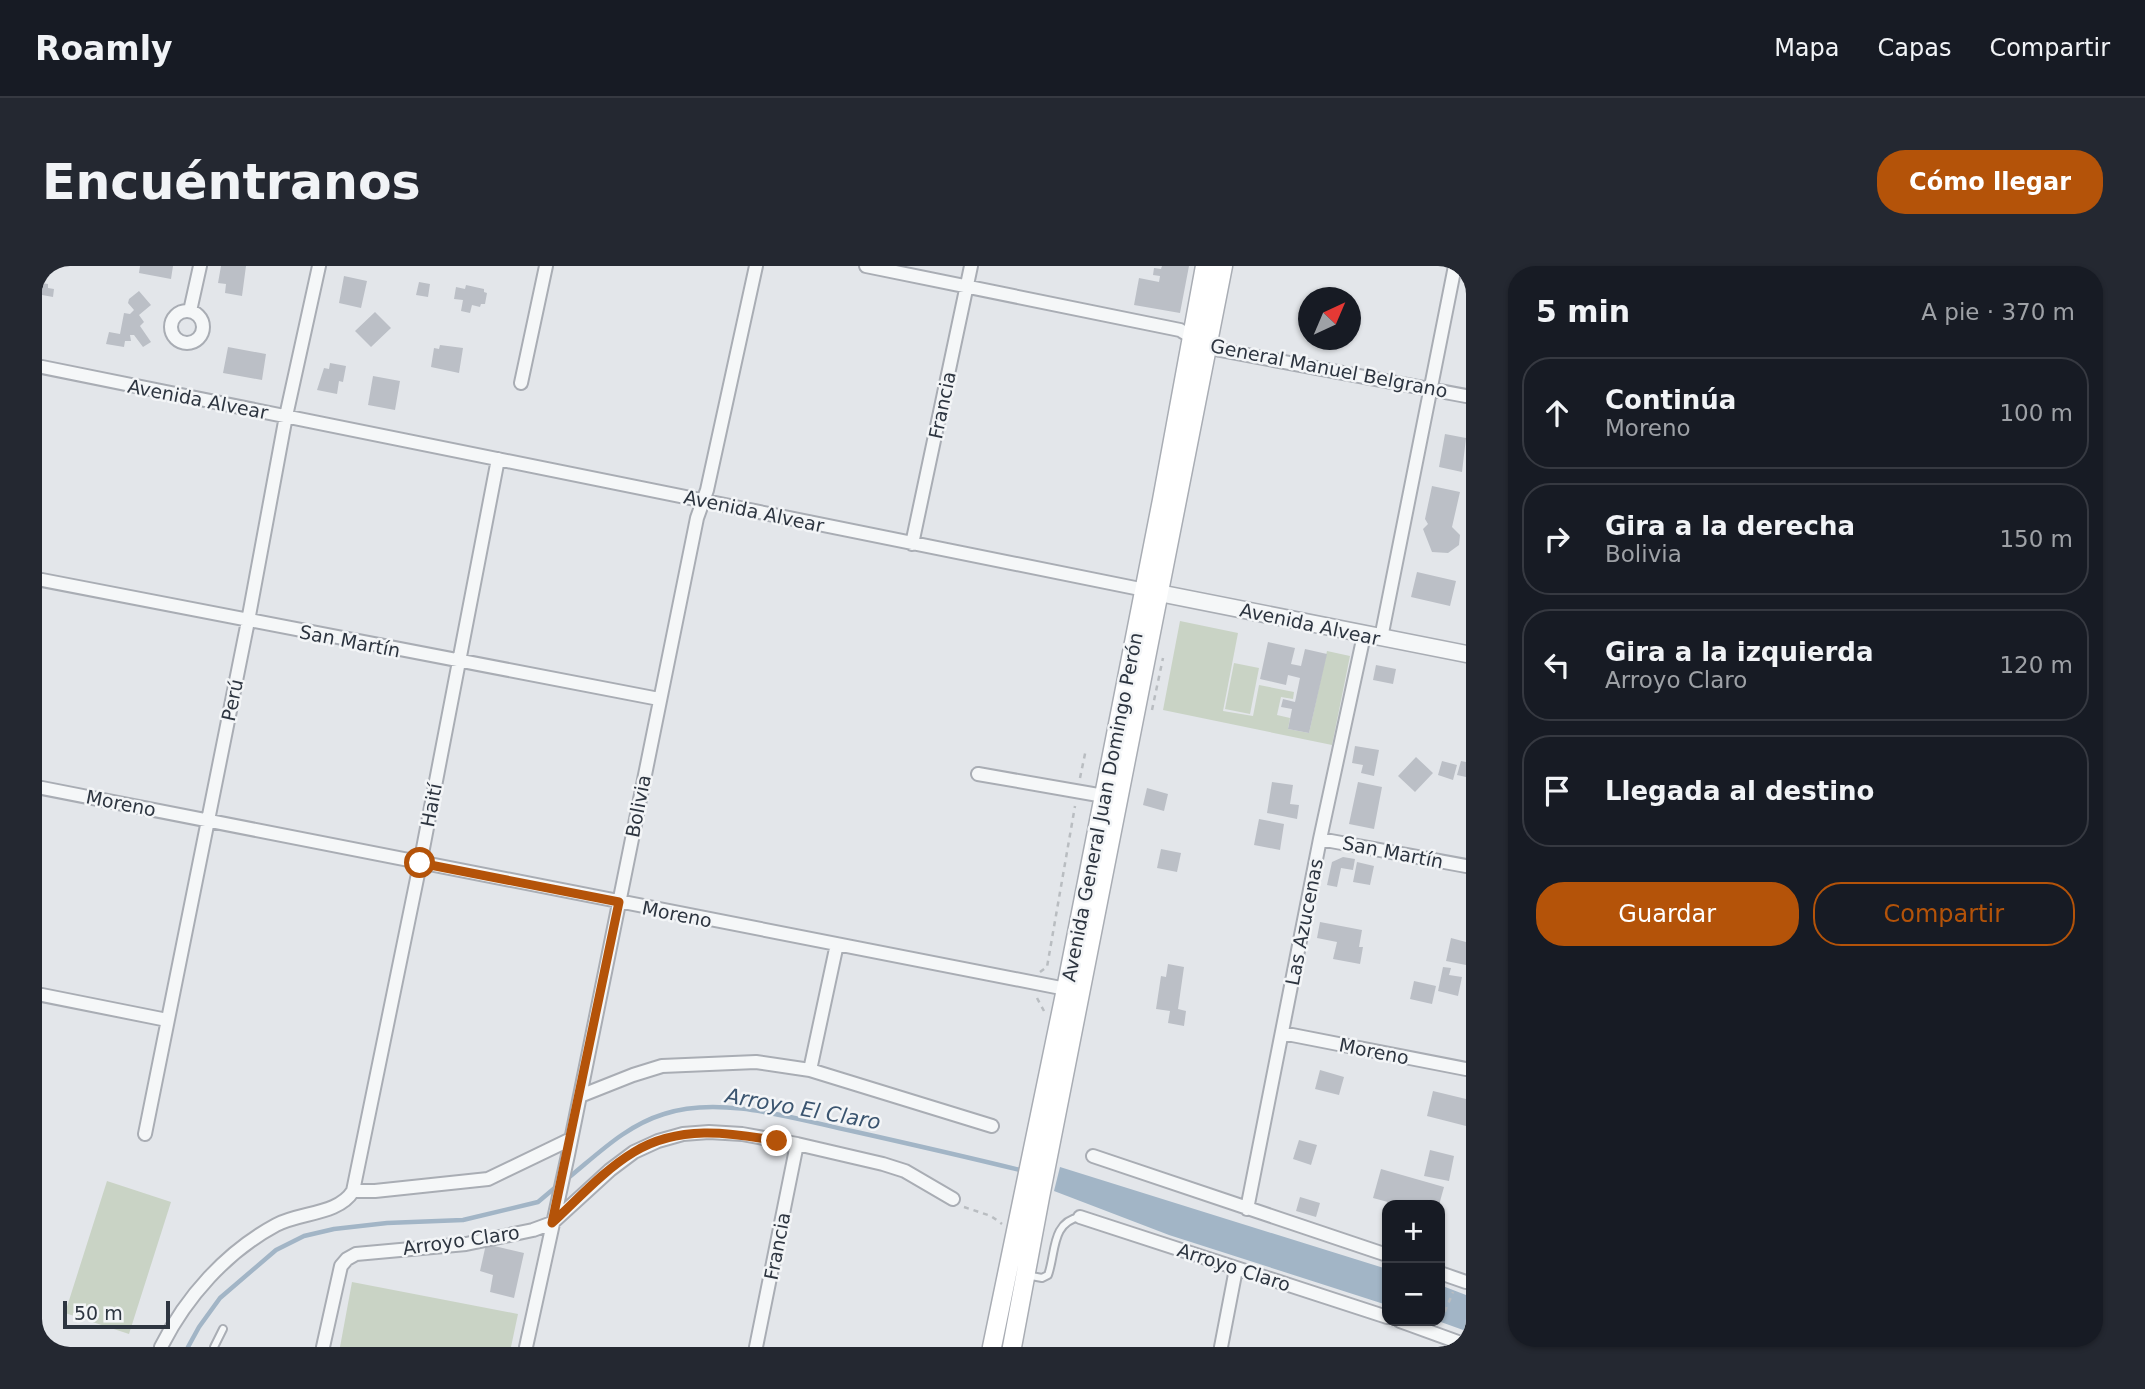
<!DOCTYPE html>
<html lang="es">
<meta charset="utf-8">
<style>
:root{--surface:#171b24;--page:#242831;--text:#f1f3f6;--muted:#9ea1a6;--line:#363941;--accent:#b45309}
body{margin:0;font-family:"DejaVu Sans",sans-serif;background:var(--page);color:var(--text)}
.controls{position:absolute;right:21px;bottom:21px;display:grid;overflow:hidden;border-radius:14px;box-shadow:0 2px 5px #0004}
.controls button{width:63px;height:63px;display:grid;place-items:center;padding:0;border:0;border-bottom:2px solid var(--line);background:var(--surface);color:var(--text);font:35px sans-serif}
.compass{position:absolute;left:1256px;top:21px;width:63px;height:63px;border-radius:50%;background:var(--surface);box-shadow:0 2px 5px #0004;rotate:44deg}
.scale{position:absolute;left:21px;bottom:18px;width:107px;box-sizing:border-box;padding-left:7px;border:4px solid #2d3540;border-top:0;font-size:19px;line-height:24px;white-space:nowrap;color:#2d3540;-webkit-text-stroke:5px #f3f5f7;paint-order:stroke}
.stop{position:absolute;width:21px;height:21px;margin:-16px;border:5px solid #b45309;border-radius:50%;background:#fff}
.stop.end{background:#b45309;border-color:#fff;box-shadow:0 2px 7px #0008}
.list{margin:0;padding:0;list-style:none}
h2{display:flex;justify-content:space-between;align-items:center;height:91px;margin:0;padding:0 28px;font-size:30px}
h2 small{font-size:23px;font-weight:400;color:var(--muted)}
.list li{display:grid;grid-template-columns:46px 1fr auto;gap:21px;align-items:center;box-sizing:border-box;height:112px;margin:0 14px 14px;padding:0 14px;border:2px solid var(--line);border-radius:28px}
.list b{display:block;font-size:26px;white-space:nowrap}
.list p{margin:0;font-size:23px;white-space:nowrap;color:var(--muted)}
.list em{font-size:23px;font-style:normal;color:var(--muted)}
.actions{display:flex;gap:14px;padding:21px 28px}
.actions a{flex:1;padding:16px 0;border:2px solid var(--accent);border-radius:28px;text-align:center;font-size:24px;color:var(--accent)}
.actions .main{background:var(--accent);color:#fff}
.icon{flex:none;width:38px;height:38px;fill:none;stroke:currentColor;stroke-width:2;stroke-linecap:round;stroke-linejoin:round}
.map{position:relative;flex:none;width:1424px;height:1081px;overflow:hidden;border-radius:28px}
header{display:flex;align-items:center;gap:42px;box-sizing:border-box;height:98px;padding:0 35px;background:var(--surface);border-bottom:2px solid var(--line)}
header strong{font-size:33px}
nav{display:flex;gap:38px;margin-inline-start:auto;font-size:24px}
.intro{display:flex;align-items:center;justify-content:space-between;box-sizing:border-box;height:168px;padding:0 42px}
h1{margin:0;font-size:49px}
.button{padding:18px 32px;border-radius:28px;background:var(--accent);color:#fff;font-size:24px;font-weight:700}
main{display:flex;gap:42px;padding:0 42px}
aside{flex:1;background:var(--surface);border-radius:28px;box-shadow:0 2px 5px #0004}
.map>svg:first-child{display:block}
</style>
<header>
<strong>Roamly</strong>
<nav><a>Mapa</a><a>Capas</a><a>Compartir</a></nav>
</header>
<div class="intro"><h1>Encuéntranos</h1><a class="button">Cómo llegar</a></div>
<main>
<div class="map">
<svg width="1424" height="1081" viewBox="0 0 1424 1081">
<rect width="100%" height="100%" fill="#e3e6ea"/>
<path fill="#c9d3c5" d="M1138,355l58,12 -15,78 30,5 6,-31 35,7 -1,7 -12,-2 -4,18 13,3 -2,11 21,4 18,-82 23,5 -18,89 -169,-35z
M1192,397l25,5 -9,46 -25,-5z
M65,915l64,21 -42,132 -64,-21z
M310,1016l166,32 -7,33h-171z"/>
<path fill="#a2b5c6" d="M1018,901l327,102v36l-218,-70 -115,-44z
M1398,1019l26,10v36l-28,-10z"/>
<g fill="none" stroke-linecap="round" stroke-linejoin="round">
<path stroke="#a2b5c6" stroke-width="4.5" d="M525,913c31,-25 58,-53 97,-65 57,-19 131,5 188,17 58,13 115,26 172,40
M146,1081l11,-20 21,-29 56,-48 28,-14 30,-7 53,-6 76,-3 75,-18 19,-16"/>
</g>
<path fill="#bbbfc6" d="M98,0h33l-2,13 -32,-6z
M179,0h25l-4,30 -17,-3 1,-9 -8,-1z
M1120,0h27l-9,47 -46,-8 5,-27 20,4 1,-6 -7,-1 1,-7 7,1z
M302,10l23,5 -6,27 -22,-5z
M377,16l11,2 -2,13 -12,-2z
M0,17l6,1v4l6,1 -1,8 -11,-2z
M424,19l18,4v3l3,1 -2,11h-4l-1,3 -8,-2 -2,8 -9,-2 2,-11 -9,-1 2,-12 9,2z
M97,25l12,14 -12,10 5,7 -4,4 11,16 -8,5 -9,-12h-4l1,6h-6l-1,6 -18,-3 3,-12 11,2 4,-21 6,1 4,-4 -6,-7 1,-4z
M333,46l16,16 -20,19 -16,-16z
M398,79l23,3 -4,25 -28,-6 3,-19 5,1z
M186,81l38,7 -4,26 -39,-7z
M288,97l16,3 -3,16 -4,-1 -2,13 -20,-4 7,-22 5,1z
M331,110l27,5 -5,29 -27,-5z
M1403,168l21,4 -4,34 -23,-5z
M1390,220l28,6 -8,35 8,8 -1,10 -11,8 -16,-1 -9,-23 5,-5 -3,-5z
M1375,306l39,9 -6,25 -39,-9z
M1226,376l27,6 -4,16 10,2 4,-17 22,5 -18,79 -21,-4 4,-20 -11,-2 2,-8 12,3 5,-24 -12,-3 -2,10 -26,-6z
M1334,399l20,4 -3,15 -20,-4z
M1313,480l24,4 -5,26 -13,-3 2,-8 -11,-2z
M1374,491l17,16 -18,19 -17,-16z
M1400,495l15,4 -4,15 -15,-5z
M1419,495l5,1v15l-9,-2z
M1230,516l21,3 -3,19 9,1 -2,14 -30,-6z
M1316,516l24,5 -8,42 -25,-5z
M1105,522l21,6 -4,17 -21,-6z
M1217,553l25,5 -4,26 -26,-5z
M1119,583l20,4 -4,19 -20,-4z
M1301,591l12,2 -2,11 -12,-2 -4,19 -10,-2 5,-23z
M1315,596l17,4 -4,19 -17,-3z
M1278,656l42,8 -3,17h4l-3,17 -27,-5 4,-17 -20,-4z
M1409,672l15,4v23l-20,-4z
M1126,698l16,3 -6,42 8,2 -2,15 -16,-3 2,-12 -14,-2 5,-33 5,1z
M1401,701l8,1 -2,7 13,2 -4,19 -20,-5z
M1372,715l22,5 -4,18 -22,-5z
M1278,804l24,7 -5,18 -24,-6z
M1391,825l33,8v27l-39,-10z
M1257,874l18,5 -6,20 -18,-6z
M1388,884l24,6 -5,25 -25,-5z
M1339,903l63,18 -5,18h-40l-26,-7z
M1258,931l20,6 -4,14 -20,-6z
M444,978l38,9 -10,45 -24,-6 3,-17 -13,-4z"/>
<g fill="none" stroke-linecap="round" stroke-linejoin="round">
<g stroke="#a9adb4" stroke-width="10">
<path id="service" d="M984,1009l16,3 6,-3c8,-22 3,-53 32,-58
M172,1081l9,-18"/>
</g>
<g stroke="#a9adb4" stroke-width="16">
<path id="minor" d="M824,0l314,64 27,16 13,4 246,46
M148,45l10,-45
M129 61a16 16 0 1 1 32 0a16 16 0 1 1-32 0Z
M0,101l1108,224
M479,117l25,-117
M870,278l59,-278
M0,314l617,119
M1339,372l74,-372
M936,508l126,22
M0,522l1024,201
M1278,573l146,27
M0,729l125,25
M1240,767l184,36
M768,804l27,-126
M538,830l53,-21 29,-9 94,-4 54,8 182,56
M103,868l103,-513 38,-205 33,-150
M1051,890l294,99
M311,925h22l113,-12 83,-40
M1205,943l73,-370 44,-204
M1038,951l307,100
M1398,1007l26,9
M1358,1055l66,24
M119,1081c25,-50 65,-95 115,-122 24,-13 62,-10 77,-34l67,-327 78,-405
M281,1081l18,-81 6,-7 9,-5 110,-10 67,-14 19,-7 58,-53 24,-18 24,-11 25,-7 26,-2 33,2 55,10 86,20 22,7 48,28
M484,1081l42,-192 129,-637 10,-28 49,-224
M714,1081l41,-203
M1179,1081l15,-78"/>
</g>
<g stroke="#a9adb4" stroke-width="19">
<path id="tertiary" d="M1117,327l307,61"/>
</g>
<g stroke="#a9adb4" stroke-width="21">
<path id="secondary" d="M950,1081l74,-358 96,-489 43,-234
M970,1081l28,-150 183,-931"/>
</g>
<path stroke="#b9bdc1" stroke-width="2.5" stroke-dasharray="5 5" stroke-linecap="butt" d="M1110,444l11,-52
M1038,512l6,-29
M998,706l7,-5 28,-161
M995,732l7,13
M922,941l27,9 11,8
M1399,1055l12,-29"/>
<use href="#service" stroke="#f5f7f8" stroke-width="6"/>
<use href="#minor" stroke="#f5f7f8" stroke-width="12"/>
<use href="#tertiary" stroke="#f5f7f8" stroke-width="16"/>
<use href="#secondary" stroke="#fff" stroke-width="18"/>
</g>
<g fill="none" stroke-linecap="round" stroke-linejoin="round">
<path stroke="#b45309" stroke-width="9" d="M378,597l199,39 -67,321c26,-24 52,-53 82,-71 44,-27 95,-20 143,-11"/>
</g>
<g text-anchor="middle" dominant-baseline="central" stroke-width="5" stroke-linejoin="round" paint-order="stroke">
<g font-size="19" fill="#2d3540" stroke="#f3f5f7">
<text transform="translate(1287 102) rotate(11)">General Manuel Belgrano</text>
<text transform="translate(156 133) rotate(11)">Avenida Alvear</text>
<text transform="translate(900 139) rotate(-78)">Francia</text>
<text transform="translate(712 245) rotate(12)">Avenida Alvear</text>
<text transform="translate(1268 358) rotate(12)">Avenida Alvear</text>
<text transform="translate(308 375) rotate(11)">San Martín</text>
<text transform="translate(190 434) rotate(-78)">Perú</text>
<text transform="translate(79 537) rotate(11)">Moreno</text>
<text transform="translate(389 539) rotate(-79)">Haití</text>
<text transform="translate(596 540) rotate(-79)">Bolivia</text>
<text transform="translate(1060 541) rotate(-79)">Avenida General Juan Domingo Perón</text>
<text transform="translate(1351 586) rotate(11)">San Martín</text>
<text transform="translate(635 648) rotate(11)">Moreno</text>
<text transform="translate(1262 656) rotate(-79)">Las Azucenas</text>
<text transform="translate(1332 785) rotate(11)">Moreno</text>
<text transform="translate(419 974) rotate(-8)">Arroyo Claro</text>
<text transform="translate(735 980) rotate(-79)">Francia</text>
<text transform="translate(1192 1001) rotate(18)">Arroyo Claro</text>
</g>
<g font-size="21" font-style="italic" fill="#3b5570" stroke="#f3f5f7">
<text transform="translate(761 843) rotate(10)">Arroyo El Claro</text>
</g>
</g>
</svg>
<div class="controls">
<button>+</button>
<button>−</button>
</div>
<svg class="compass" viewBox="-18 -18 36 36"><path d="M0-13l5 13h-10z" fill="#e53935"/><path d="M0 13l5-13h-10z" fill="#9ea1a6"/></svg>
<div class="scale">50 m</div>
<div class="stop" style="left:378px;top:597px"></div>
<div class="stop end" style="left:735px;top:875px"></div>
</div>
<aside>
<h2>5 min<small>A pie · 370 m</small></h2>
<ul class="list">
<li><svg class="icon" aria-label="ahead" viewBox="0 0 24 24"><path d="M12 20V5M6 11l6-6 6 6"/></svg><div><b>Continúa</b><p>Moreno</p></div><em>100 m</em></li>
<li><svg class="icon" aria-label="right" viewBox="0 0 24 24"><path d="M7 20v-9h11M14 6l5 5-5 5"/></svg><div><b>Gira a la derecha</b><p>Bolivia</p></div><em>150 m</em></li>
<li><svg class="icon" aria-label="left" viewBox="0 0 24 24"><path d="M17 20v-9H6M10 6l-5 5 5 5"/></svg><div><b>Gira a la izquierda</b><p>Arroyo Claro</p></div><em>120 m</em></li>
<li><svg class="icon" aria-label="arrive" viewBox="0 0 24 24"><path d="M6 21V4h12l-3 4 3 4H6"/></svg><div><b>Llegada al destino</b></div></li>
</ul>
<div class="actions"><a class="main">Guardar</a><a>Compartir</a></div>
</aside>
</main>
